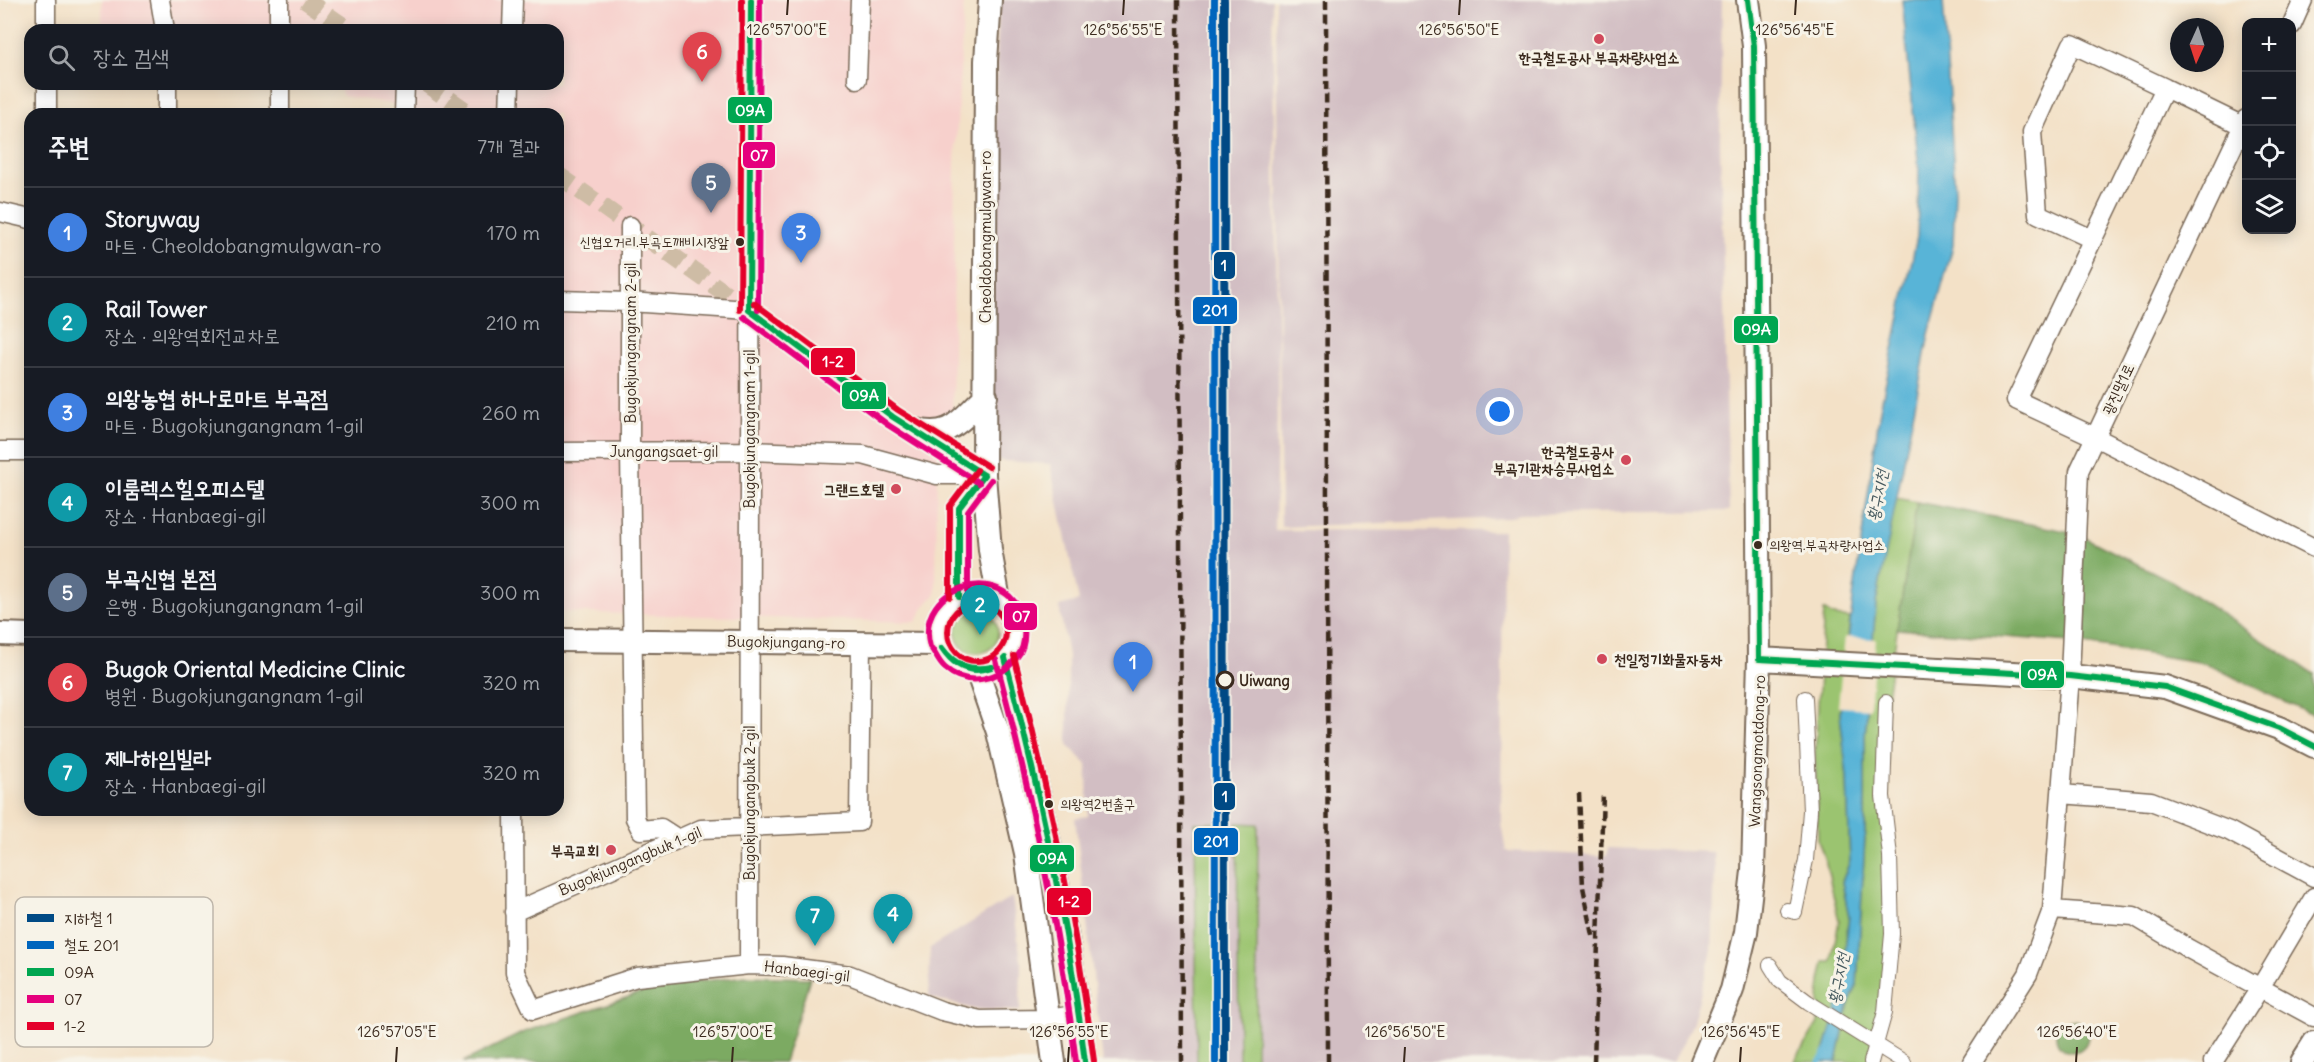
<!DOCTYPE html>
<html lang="ko">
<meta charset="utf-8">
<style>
:root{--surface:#171b24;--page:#20242c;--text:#f1f3f6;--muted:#9ea1a6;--line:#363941;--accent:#7c3aed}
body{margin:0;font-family:Delius,"Poor Story",sans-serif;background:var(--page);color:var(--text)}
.controls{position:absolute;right:18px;top:18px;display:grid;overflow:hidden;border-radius:12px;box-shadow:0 3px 15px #0003}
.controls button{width:54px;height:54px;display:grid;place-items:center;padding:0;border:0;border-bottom:2px solid var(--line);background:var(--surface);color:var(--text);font:30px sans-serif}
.compass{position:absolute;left:2170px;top:18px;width:54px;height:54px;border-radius:50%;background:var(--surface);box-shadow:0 3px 15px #0003;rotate:183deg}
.you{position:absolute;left:1500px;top:412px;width:21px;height:21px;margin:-15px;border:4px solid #fff;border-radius:50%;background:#1a73e8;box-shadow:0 0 0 9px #1a73e833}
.badge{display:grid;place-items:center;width:39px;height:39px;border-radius:50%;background:var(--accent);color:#fff;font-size:20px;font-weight:700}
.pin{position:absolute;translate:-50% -50px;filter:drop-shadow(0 2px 3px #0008)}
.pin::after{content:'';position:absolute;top:32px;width:21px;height:18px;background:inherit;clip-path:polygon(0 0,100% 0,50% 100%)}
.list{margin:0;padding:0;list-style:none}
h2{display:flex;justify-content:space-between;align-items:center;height:78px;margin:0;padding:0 24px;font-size:26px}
h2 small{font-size:20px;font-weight:400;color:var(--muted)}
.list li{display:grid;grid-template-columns:39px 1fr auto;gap:18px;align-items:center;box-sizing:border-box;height:90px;padding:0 24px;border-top:2px solid var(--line)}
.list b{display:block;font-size:22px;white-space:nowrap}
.list p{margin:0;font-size:20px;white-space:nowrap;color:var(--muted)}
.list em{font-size:20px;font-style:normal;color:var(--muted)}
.icon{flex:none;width:33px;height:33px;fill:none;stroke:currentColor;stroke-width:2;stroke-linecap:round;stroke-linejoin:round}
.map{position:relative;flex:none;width:2314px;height:1062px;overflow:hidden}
.search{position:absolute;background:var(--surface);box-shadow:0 3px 15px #0003;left:24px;top:24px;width:540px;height:66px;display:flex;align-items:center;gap:15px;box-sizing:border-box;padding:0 21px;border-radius:18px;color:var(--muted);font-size:22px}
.panel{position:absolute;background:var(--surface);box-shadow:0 3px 15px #0003;left:24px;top:108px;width:540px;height:708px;border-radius:18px}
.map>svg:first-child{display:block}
</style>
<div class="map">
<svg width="2314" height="1062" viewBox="0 0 2314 1062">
<rect width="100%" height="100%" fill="#f7f3e8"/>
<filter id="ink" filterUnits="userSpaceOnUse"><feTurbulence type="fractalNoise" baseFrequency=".0167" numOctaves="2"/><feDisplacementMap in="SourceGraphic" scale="12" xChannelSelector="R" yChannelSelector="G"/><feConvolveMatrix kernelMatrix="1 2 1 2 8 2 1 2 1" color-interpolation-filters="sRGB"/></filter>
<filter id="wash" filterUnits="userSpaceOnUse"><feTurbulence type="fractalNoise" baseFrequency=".008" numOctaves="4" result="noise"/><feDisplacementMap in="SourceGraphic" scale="24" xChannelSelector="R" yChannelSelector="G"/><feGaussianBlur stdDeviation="1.35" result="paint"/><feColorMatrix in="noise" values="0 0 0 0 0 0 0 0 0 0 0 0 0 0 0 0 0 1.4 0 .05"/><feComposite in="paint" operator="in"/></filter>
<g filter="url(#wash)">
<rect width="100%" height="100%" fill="#f3e1c7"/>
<path fill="#f7d0cc" d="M102,0h862l-9,162 -3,267 -15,46 -1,119 -13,14 -7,14 -358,-10v-498h-154l-5,-9 -56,-9 -4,-12h219v-54h-434l-22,-8z"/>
<path fill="#d2bec3" d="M999,0h273l6,356 -3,174 228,1 -2,292 5,28 101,5 1,-8 105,4 2,16 -3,83 -20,74 -19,37h-570l-28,-244 13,-2 -1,-51 -19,-20v-90l-9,-49 20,-5 -29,-137 -58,-4 1,-285z
M1276,0h446l-2,141 9,370 -210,3 -13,4 -225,9z
M1012,897l9,64 -1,50 -47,-2 -44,-12 1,-49z"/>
<path fill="#9bc470" stroke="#6b7747" stroke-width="1.5" d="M1896,498l21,4 -31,201 6,231 -21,128h-34l11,-55 9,-22 8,-148v-101l11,-133z
M1824,610l9,6 17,2 -10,95 7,64 3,84 -8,21 7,34 -10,86 -18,60h-27l24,-39 2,-42 4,-19h7l8,-41 -13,-58 -8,-23 -3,-86z
M956 632a21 21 0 1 1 42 0a21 21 0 1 1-42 0Z
M1195,823h21l2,239h-21z
M1237,823l21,1 -2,238h-17z"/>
<path fill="#7caa62" stroke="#5c6a40" stroke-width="1.5" d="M1917,502l159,31 97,49 141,92v42l-109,-53 -134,-21 -174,-13z
M746,976l64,2 -26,84h-321l61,-30 137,-46z
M2056 1036a16 16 0 1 1 32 0a16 16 0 1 1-32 0Z"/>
<path fill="#59b4d7" stroke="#4a6f7a" stroke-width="1.5" d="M1902,0h41l12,191 -2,55 -24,88 -53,269 -11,133v101l-8,148 -9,22 -11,55h-16l18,-60 10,-86 -7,-34 8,-21 -3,-84 -7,-64 13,-115 27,-188 37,-173 2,-67z"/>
<path fill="#f3e1c7" d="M1845,637l31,2 -6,70 -32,-2z"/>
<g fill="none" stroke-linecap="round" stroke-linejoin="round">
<path stroke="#59b4d7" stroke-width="5" d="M1819,1062l8,-11"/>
</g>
</g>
<g filter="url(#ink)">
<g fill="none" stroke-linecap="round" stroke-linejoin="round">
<path stroke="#cebca5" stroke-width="18" stroke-dasharray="18 9" stroke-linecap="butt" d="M305,0l44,30
M427,84l43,30
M558,175l191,135"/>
<g stroke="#7b6a59" stroke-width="16">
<path id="pedestrian" d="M1787,910l8,2 11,-52 4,-49 -5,-113
M1770,965l10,16 28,21 96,60
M1871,1062l14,-50 7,-78 -2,-78 -7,-60 3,-94"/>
</g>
<g stroke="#7b6a59" stroke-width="21">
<path id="minor" d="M46,0v30
M160,0l5,30
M279,0v30
M2292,25l11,-25
M512,30l1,-30
M857,79l3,-79
M47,84v30
M280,84v30
M167,114v-30
M404,114l1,-30
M509,114l1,-30
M2246,119l-167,352 -9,205 -18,234 82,6 55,33 125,68
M2243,126l-78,-38 -149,312 79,37 219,111
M0,212l30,7
M630,226v226l5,366 6,12 20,-2 17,11
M2092,239l-54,-25 -6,-82 40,-88 93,44
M558,300l71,2 120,8
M749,310c76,57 151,117 234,164
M0,451h30
M558,452l191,-1 114,4 74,20h47
M2061,794l90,7 78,30 85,46
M514,810l1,162 18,38 104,-33 112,-12 33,1 68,9 92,36 38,9 69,-1 31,-5
M514,912l187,-83 158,-7 2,-179
M749,965l2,-965
M1972,1062l56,-88 24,-64
M2213,1062l47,-74 54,-91"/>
</g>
<g stroke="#7b6a59" stroke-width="26">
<path id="tertiary" d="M990,0l-4,61 -2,414 6,75 9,50
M912,429c40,11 47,-9 74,-33
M938 632a38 38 0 1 1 76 0a38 38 0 1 1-76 0Z
M959,597v-89l25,-33
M0,634l30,1
M558,640l381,4
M1005,658c36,133 64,267 80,404
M1759,659l311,17 95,11 114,41 35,18
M977,671l21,61 28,121 28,209
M1702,1062l30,-72 14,-58 7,-61 6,-212 -5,-613 -6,-46
M2302,1062l12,-19"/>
</g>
<use href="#pedestrian" stroke="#fff" stroke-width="14"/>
<use href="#minor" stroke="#fff" stroke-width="18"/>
<use href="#tertiary" stroke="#fff" stroke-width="22"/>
<path stroke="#3b2a1e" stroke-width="4.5" stroke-dasharray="9 4.5" stroke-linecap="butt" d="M1178,0l4,1062
M1326,0l2,1062
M1579,793l4,94 11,53
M1594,1062l9,-269"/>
<g stroke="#f7f3e8" stroke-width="10">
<path id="bus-1" d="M1748,0l6,46 5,613
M749,310l2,-310
M749,310l144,107 91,58
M959,597v-89l25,-33
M942,648c13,18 28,23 50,19
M942,648c12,18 28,27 50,19
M1005,658c35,133 63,267 80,404
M1759,659l311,17 95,11 114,41 35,18"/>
</g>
<g stroke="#f7f3e8" stroke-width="10">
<path id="bus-2" d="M758,310l2,-310
M744,317l144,108 91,58
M968,597v-86l23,-31
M930,647c-18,-65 86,-89 94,-20 1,10 0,22 -7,30 -17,23 -49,31 -72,11 -6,-5 -9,-13 -13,-19
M996,660c35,133 63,266 80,402"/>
</g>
<g stroke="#f7f3e8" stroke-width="10">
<path id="bus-3" d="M754,303l144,107 91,57
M740,310l2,-310
M950,597v-91l27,-36
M948 632a29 29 0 1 1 58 0a29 29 0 1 1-58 0Z
M1014,656c35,133 62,268 80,405"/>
</g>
<use href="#bus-1" stroke="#00a651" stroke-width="6"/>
<use href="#bus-2" stroke="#e5007d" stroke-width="6"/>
<use href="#bus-3" stroke="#e4002b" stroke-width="6"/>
<g stroke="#f7f3e8" stroke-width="12">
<path id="rail-1" d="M1215,0l1,1062"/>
</g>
<use href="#rail-1" stroke="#0065bd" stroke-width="8"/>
<g stroke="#f7f3e8" stroke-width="12">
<path id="metro-1" d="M1224,0l1,1062"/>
</g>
<use href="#metro-1" stroke="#004a85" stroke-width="8"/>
</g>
</g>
<path fill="none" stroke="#3b2a1e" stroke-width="2" d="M787,15l1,-15M1123,15l1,-15M1459,15l1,-15M1795,15l1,-15M396,1062l1,-15M732,1062l1,-15M1068,1062l1,-15M1404,1062l1,-15M1740,1062l1,-15M2076,1062l1,-15"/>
<g fill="#d1495b" stroke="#f7f3e8" stroke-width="2">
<circle cx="1599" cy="39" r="6"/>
<circle cx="1626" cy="460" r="6"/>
<circle cx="896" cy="489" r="6"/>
<circle cx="1602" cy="659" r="6"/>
<circle cx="611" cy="850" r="6"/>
</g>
<g fill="#3b2a1e" stroke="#f7f3e8" stroke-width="2">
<circle cx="740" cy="242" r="5"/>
<circle cx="1758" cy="545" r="5"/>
<circle cx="1049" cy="804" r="5"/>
</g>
<circle fill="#f7f3e8" stroke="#3b2a1e" stroke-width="3" cx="1225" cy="680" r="8"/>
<g text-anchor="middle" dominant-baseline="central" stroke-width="6" stroke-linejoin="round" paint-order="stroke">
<g font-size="14" fill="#3b2a1e" stroke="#f7f3e8" text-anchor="start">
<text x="729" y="242" text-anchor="end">신협오거리.부곡도깨비시장앞</text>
<text x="1769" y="545">의왕역.부곡차량사업소</text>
<text x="1060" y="804">의왕역2번출구</text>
</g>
<g font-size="15" font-weight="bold" fill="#3b2a1e" stroke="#f7f3e8" text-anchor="end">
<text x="1599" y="57" text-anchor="middle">한국철도공사 부곡차량사업소</text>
<text x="1614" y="451">한국철도공사<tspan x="1614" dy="17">부곡기관차승무사업소</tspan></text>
<text x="884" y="489">그랜드호텔</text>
<text x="1614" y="659" text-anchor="start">천일정기화물자동차</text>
<text x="599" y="850">부곡교회</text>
</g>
<g font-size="15" fill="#3b2a1e" stroke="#f7f3e8">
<text transform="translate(985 237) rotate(-90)">Cheoldobangmulgwan-ro</text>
<text transform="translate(630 343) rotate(-90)">Bugokjungangnam 2-gil</text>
<text transform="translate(2118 389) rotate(-65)">광진말1로</text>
<text transform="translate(749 429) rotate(-90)">Bugokjungangnam 1-gil</text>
<text x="664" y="451">Jungangsaet-gil</text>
<text transform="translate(786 642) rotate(1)">Bugokjungang-ro</text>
<text transform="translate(1757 751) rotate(-88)">Wangsongmotdong-ro</text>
<text transform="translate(749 803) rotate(-90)">Bugokjungangbuk 2-gil</text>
<text transform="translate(630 861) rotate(-23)">Bugokjungangbuk 1-gil</text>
<text transform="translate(807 971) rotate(7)">Hanbaegi-gil</text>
</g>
<g font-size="15" font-weight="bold" fill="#3b2a1e" stroke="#f7f3e8" text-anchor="start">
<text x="1239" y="680">Uiwang</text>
</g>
<g font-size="16" font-style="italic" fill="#465a5f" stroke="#f7f3e8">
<text transform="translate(1877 495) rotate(-79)">황구지천</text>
<text transform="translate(1838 978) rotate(-79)">황구지천</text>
</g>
</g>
<rect x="15" y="897" width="198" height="150" rx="9" fill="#f7f3e8" stroke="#bfb7ab" stroke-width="1.5"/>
<rect x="27" y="914" width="27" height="8" fill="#004a85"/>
<rect x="27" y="941" width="27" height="8" fill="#0065bd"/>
<rect x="27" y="968" width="27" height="8" fill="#00a651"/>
<rect x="27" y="995" width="27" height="8" fill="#e5007d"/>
<rect x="27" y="1022" width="27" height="8" fill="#e4002b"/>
<g font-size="16" fill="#3b2a1e">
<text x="64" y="924">지하철 1</text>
<text x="64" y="951">철도 201</text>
<text x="64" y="978">09A</text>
<text x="64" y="1005">07</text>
<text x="64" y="1032">1-2</text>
</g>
<g font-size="15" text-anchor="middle" fill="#3b2a1e" stroke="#f7f3e8" stroke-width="6" stroke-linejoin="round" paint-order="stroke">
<text x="787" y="35">126°57'00"E</text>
<text x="1123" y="35">126°56'55"E</text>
<text x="1459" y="35">126°56'50"E</text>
<text x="1795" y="35">126°56'45"E</text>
<text x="397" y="1037">126°57'05"E</text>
<text x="733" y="1037">126°57'00"E</text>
<text x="1069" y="1037">126°56'55"E</text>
<text x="1405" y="1037">126°56'50"E</text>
<text x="1741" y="1037">126°56'45"E</text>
<text x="2077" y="1037">126°56'40"E</text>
</g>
<g stroke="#f7f3e8" stroke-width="2">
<rect x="727" y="96" width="46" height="28" rx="6" fill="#00a651"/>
<rect x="742" y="141" width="34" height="28" rx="6" fill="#e5007d"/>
<rect x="1213" y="251" width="23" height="29" rx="6" fill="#004a85"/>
<rect x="1192" y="296" width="46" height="29" rx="6" fill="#0065bd"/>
<rect x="1733" y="315" width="46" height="29" rx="6" fill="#00a651"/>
<rect x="810" y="347" width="46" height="29" rx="6" fill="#e4002b"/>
<rect x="841" y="381" width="46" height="29" rx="6" fill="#00a651"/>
<rect x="1003" y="602" width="35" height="29" rx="6" fill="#e5007d"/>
<rect x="2020" y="660" width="45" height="29" rx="6" fill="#00a651"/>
<rect x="1213" y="782" width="23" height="29" rx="6" fill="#004a85"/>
<rect x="1193" y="827" width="46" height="29" rx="6" fill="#0065bd"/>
<rect x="1029" y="844" width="46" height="29" rx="6" fill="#00a651"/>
<rect x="1046" y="887" width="46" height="29" rx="6" fill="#e4002b"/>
</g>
<g font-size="16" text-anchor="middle" font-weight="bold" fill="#fff">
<text x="750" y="116">09A</text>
<text x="759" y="161">07</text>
<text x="1224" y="271">1</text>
<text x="1215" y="316">201</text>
<text x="1756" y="335">09A</text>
<text x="833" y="367">1-2</text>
<text x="864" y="401">09A</text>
<text x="1021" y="622">07</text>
<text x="2042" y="680">09A</text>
<text x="1225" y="802">1</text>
<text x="1216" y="847">201</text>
<text x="1052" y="864">09A</text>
<text x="1069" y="907">1-2</text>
</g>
</svg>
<div class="controls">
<button>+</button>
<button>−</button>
<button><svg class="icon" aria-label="locate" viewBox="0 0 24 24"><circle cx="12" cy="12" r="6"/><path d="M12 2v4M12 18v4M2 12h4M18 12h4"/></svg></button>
<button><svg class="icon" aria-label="layers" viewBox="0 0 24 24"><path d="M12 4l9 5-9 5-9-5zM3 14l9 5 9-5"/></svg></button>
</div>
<svg class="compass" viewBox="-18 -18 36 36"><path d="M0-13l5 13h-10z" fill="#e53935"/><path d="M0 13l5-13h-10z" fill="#9ea1a6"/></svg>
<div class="you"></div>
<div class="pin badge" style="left:1133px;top:692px;background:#3f7fe0">1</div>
<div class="pin badge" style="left:980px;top:635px;background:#0f9aa8">2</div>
<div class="pin badge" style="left:801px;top:263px;background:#3f7fe0">3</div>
<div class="pin badge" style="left:893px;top:944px;background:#0f9aa8">4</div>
<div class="pin badge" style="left:711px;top:213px;background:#5c6f8a">5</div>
<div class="pin badge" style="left:702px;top:82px;background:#e0444e">6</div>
<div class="pin badge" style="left:815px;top:946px;background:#0f9aa8">7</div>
<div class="search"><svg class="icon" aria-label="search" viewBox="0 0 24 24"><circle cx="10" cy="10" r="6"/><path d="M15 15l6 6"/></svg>장소 검색</div>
<section class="panel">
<h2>주변<small>7개 결과</small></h2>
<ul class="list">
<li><span class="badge" style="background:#3f7fe0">1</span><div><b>Storyway</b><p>마트 · Cheoldobangmulgwan-ro</p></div><em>170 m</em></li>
<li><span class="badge" style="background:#0f9aa8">2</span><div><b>Rail Tower</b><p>장소 · 의왕역회전교차로</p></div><em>210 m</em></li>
<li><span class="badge" style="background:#3f7fe0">3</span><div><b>의왕농협 하나로마트 부곡점</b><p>마트 · Bugokjungangnam 1-gil</p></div><em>260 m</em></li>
<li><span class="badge" style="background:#0f9aa8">4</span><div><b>이룸렉스힐오피스텔</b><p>장소 · Hanbaegi-gil</p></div><em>300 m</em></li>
<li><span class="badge" style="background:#5c6f8a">5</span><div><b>부곡신협 본점</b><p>은행 · Bugokjungangnam 1-gil</p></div><em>300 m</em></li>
<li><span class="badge" style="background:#e0444e">6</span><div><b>Bugok Oriental Medicine Clinic</b><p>병원 · Bugokjungangnam 1-gil</p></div><em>320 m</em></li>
<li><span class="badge" style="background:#0f9aa8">7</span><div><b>제나하임빌라</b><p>장소 · Hanbaegi-gil</p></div><em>320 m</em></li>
</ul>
</section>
</div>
